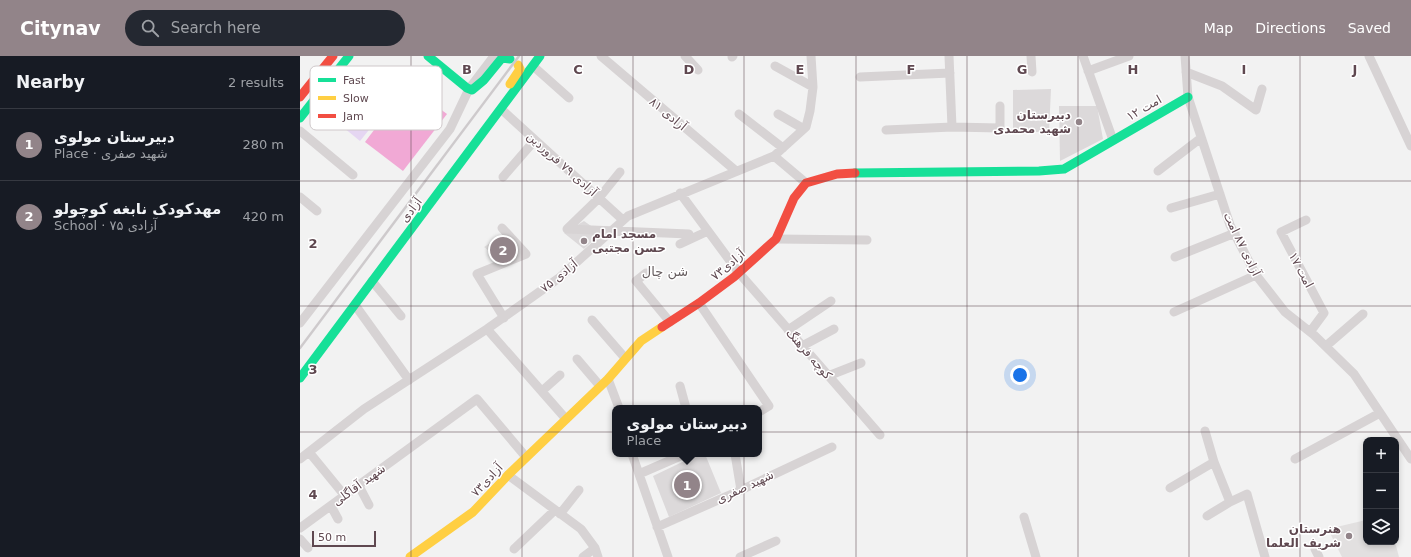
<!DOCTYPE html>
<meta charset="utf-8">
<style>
:root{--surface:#171b24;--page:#242831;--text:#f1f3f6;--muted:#9ea1a6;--line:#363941;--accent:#928489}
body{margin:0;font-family:"DejaVu Sans","Noto Naskh Arabic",sans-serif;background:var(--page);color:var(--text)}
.controls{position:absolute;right:12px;bottom:12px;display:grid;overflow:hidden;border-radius:8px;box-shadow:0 2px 6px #0003}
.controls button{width:36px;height:36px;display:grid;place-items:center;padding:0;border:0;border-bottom:1px solid var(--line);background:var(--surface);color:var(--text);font:20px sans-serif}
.scale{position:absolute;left:12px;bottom:10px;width:64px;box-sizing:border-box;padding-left:4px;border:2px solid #5f4850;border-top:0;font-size:11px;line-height:14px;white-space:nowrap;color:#5f4850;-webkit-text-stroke:3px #fff;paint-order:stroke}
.you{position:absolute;left:720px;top:319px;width:14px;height:14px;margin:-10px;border:3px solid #fff;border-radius:50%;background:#1a73e8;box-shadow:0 0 0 6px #1a73e833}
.badge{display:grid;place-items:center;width:26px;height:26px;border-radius:50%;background:var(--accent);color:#fff;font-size:13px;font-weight:700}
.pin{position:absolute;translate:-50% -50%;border:2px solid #fff;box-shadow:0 1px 4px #0006}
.popup{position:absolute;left:312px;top:349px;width:150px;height:52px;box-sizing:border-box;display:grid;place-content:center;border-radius:8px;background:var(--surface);filter:drop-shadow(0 1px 3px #0005);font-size:13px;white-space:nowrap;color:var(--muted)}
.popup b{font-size:15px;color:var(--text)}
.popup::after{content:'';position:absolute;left:50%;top:100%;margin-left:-8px;border:8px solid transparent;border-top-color:var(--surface)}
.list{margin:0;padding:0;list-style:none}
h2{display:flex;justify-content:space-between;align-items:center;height:52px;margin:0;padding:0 16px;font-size:17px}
h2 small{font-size:13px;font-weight:400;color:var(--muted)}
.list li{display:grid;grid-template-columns:26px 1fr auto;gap:12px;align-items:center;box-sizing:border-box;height:72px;padding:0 16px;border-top:1px solid var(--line)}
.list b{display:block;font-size:15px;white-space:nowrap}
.list p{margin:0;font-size:13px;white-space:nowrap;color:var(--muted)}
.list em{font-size:13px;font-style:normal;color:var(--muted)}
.icon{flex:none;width:22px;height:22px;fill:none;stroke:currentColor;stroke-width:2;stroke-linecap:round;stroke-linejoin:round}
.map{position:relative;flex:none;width:1111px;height:501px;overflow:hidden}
header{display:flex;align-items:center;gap:24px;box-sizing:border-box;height:56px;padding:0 20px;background:var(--accent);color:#fff}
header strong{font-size:19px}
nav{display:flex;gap:22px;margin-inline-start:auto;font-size:14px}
.search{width:280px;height:36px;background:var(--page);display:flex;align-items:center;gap:10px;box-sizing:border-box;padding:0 14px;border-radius:22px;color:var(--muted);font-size:15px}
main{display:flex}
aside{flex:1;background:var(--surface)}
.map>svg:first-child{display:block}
</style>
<header>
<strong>Citynav</strong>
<div class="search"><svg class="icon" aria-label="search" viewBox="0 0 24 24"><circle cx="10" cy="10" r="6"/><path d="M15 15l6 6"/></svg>Search here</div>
<nav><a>Map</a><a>Directions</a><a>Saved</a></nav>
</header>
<main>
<aside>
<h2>Nearby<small>2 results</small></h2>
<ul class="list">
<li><span class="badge">1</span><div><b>دبیرستان مولوی</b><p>Place · شهید صفری</p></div><em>280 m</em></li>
<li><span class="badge">2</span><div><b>مهدکودک نابغه کوچولو</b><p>School · آزادی ۷۵</p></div><em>420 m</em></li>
</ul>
</aside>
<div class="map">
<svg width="1111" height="501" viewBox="0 0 1111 501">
<rect width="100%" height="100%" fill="#f2f2f2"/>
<path fill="#e2e0e0" d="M201,180l21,16 -20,9 -18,-14z
M1066,464v22h29l4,15h-57l-14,-28z"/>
<path fill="#e5d6f2" d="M83,12l22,17 -45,56 -22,-18z"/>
<path fill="#f1a9d5" d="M108,29l39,29 -44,57 -38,-29z"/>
<path fill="#dcd9da" d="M751,33l-2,43h-36v-42z
M759,50h38l6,33 -43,22z
M284,165l17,12 -17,16 -20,-16z
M399,398h6l16,39 -52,24 -16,-41z"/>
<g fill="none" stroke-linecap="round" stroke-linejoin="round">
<path stroke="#d7d3d4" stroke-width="9" d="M301,0l135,115
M385,0l13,14
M649,0l3,71
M731,0l1,16
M783,0l30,84
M885,0l3,41 42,128 26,50 29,37 29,23 40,39 57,85
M1069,0l42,90
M432,1l1,-1
M233,10l36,32
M475,10l38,21
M788,15l41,-15
M886,16l36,14 34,24 6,-21
M560,21l90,-4
M201,53l122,111
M439,58l44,34
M478,58l26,15
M586,74l66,-3 48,1v-22
M0,75l53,44
M474,100l32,27
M858,115l43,-33
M320,116l-21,26 -32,31 122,5
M203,121l32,-37
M380,137l59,80 141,162
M0,141l17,14
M871,152l49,-14
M1006,164l-25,12 43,81 -14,19
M202,172l24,26 -49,20 27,44
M476,183l91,1
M380,188l28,-13
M875,201l60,-24
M346,217l-10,8 34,41
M72,225l29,35
M399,247l70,103 -10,6
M55,249l54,75
M874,256l82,-37
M292,264l33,38
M0,267l150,-194 19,-40 25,-33
M187,273l79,90
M488,274l43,-29
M502,290l32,-17
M1026,290l37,-32
M277,303l23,27
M528,320l33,-13
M308,323l11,29
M380,330l6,22
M242,335l18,-16
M905,375l9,31
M9,396l36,44
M332,398l36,103
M435,398l6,36
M0,403l64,-50 123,-80 72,-51 69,-62 146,-60 32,-29 4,-16 3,-24 -2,-31
M995,403l85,-46
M339,418l46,-20
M208,419l73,54 14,19 3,9
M59,430l10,19
M870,432l44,-26 16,40 17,-8 18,63
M31,450l7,13
M260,458l19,-24
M907,460l23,-14
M724,461l12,40
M357,471l84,-37 91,-43
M0,472l177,-129 49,58
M0,483l8,9
M214,493l41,-39
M1015,493l4,8
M283,501l12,-9
M440,501l36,-16"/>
<path stroke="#16e098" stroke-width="9" d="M128,0l39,32 5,2 12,-10 18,-22 8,1
M0,62l49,-62
M555,117l184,-2 25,-2 124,-72
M0,322l240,-322"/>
<path stroke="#ffcf43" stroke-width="9" d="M210,28l10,-15 -2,-4
M110,501l63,-45 35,-37 100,-96 33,-38 21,-14"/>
<path stroke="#f24e42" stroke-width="9" d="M0,41l33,-41
M362,271l37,-24 35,-26 42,-38 18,-41 12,-15 31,-9 18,-1"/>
<path stroke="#cecacc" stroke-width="2.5" d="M0,292l219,-292"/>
</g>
<path fill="none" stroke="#5f4850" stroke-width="1" stroke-opacity="0.55" d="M111,0v501M222,0v501M333,0v501M444,0v501M556,0v501M667,0v501M778,0v501M889,0v501M1000,0v501M0,125h1111M0,250h1111M0,376h1111"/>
<g fill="#928489" stroke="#fff" stroke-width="1.5">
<circle cx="779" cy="66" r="4"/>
<circle cx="284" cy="185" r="4"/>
<circle cx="1049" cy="480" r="4"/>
</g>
<g text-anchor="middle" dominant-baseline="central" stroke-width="3" stroke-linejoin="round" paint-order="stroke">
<g font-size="12" fill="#5f4850" stroke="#fff">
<text transform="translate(844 52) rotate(-30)">امت ۱۲</text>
<text transform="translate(368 58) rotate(40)">آزادی ۸۱</text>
<text transform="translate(262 108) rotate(42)">آزادی ۷۹ فروردین</text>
<text transform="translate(111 154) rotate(-53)">آزادی</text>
<text transform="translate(942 188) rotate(64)">آزادی ۸۷ امت</text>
<text transform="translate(428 209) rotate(-40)">آزادی۷۳</text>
<text transform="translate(1001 214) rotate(62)">امت ۱۷</text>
<text transform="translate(259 220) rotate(-39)">آزادی ۷۵</text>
<text transform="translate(509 298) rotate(49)">کوچه فرهنگ</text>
<text transform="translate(187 424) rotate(-47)">آزادی۷۳</text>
<text transform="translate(59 429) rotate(-36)">شهید آقاگلی</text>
<text transform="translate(445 431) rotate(-25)">شهید صفری</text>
</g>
<g font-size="12" font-weight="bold" fill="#5f4850" stroke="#fff" text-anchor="end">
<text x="771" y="59">دبیرستان<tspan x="771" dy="14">شهید محمدی</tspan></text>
<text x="292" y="178" text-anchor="start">مسجد امام<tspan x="292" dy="14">حسن مجتبی</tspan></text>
<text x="1041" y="473">هنرستان<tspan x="1041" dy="14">شریف العلما</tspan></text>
</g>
<g font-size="13" fill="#665d5f" stroke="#fff">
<text x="365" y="215">شن چال</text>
</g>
</g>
<rect x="10" y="10" width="132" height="64" rx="6" fill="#fff" stroke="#cfc8ca" stroke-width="1"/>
<rect x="18" y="22" width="18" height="4" fill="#16e098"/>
<rect x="18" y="40" width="18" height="4" fill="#ffcf43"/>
<rect x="18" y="58" width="18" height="4" fill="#f24e42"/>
<g font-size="11" fill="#5f4850">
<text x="43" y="28">Fast</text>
<text x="43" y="46">Slow</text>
<text x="43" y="64">Jam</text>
</g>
<g font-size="13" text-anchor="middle" font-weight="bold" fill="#5f4850" stroke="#fff" stroke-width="3" stroke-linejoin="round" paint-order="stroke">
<text x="167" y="18">B</text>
<text x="278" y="18">C</text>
<text x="389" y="18">D</text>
<text x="500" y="18">E</text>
<text x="611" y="18">F</text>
<text x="722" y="18">G</text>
<text x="833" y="18">H</text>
<text x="944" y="18">I</text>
<text x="1055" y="18">J</text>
<text x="13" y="192">2</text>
<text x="13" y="318">3</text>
<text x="13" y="443">4</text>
</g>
</svg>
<div class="controls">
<button>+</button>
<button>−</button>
<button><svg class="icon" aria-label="layers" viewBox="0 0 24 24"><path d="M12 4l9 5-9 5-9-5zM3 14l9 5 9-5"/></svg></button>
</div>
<div class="scale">50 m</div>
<div class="you"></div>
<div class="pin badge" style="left:387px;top:429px">1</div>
<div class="popup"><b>دبیرستان مولوی</b>Place</div>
<div class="pin badge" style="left:203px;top:194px">2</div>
</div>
</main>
